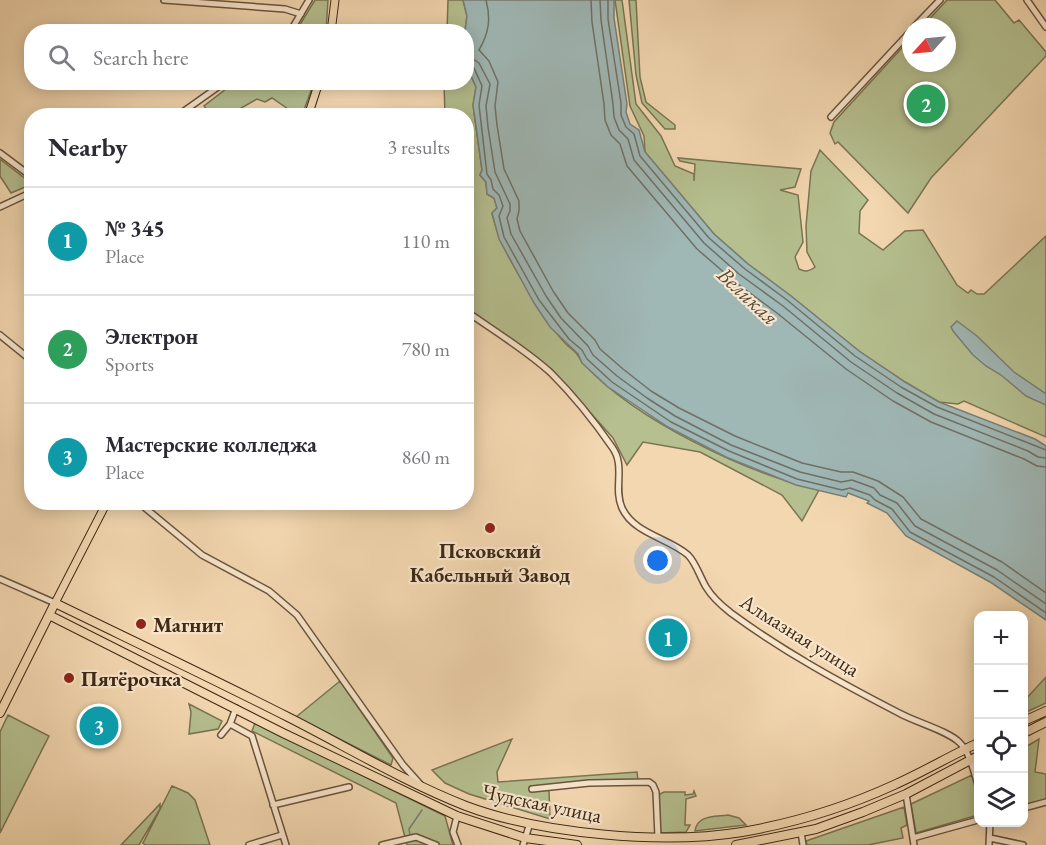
<!DOCTYPE html>
<meta charset="utf-8">
<style>
:root{--surface:#fff;--page:#f2f2f3;--text:#2b2b33;--muted:#7c7c81;--line:#e1e1e2;--accent:#0b8043}
body{margin:0;font-family:"EB Garamond",serif;background:var(--page);color:var(--text)}
.controls{position:absolute;right:18px;bottom:18px;display:grid;overflow:hidden;border-radius:12px;box-shadow:0 3px 15px #0003}
.controls button{width:54px;height:54px;display:grid;place-items:center;padding:0;border:0;border-bottom:2px solid var(--line);background:var(--surface);color:var(--text);font:30px sans-serif}
.compass{position:absolute;left:902px;top:18px;width:54px;height:54px;border-radius:50%;background:var(--surface);box-shadow:0 3px 15px #0003;rotate:243deg}
.you{position:absolute;left:658px;top:561px;width:21px;height:21px;margin:-15px;border:4px solid #fff;border-radius:50%;background:#1a73e8;box-shadow:0 0 0 9px #1a73e833}
.badge{display:grid;place-items:center;width:39px;height:39px;border-radius:50%;background:var(--accent);color:#fff;font-size:20px;font-weight:700}
.pin{position:absolute;translate:-50% -50%;border:3px solid #fff;box-shadow:0 2px 6px #0006}
.list{margin:0;padding:0;list-style:none}
h2{display:flex;justify-content:space-between;align-items:center;height:78px;margin:0;padding:0 24px;font-size:26px}
h2 small{font-size:20px;font-weight:400;color:var(--muted)}
.list li{display:grid;grid-template-columns:39px 1fr auto;gap:18px;align-items:center;box-sizing:border-box;height:108px;padding:0 24px;border-top:2px solid var(--line)}
.list b{display:block;font-size:22px;white-space:nowrap}
.list p{margin:0;font-size:20px;white-space:nowrap;color:var(--muted)}
.list em{font-size:20px;font-style:normal;color:var(--muted)}
.icon{flex:none;width:33px;height:33px;fill:none;stroke:currentColor;stroke-width:2;stroke-linecap:round;stroke-linejoin:round}
.map{position:relative;flex:none;width:1046px;height:845px;overflow:hidden}
.search{position:absolute;background:var(--surface);box-shadow:0 3px 15px #0003;left:24px;top:24px;width:450px;height:66px;display:flex;align-items:center;gap:15px;box-sizing:border-box;padding:0 21px;border-radius:24px;color:var(--muted);font-size:22px}
.panel{position:absolute;background:var(--surface);box-shadow:0 3px 15px #0003;left:24px;top:108px;width:450px;height:402px;border-radius:24px}
.map>svg:first-child{display:block}
</style>
<div class="map">
<svg width="1046" height="845" viewBox="0 0 1046 845">
<rect width="100%" height="100%" fill="#f3d7b0"/>
<filter id="stains"><feTurbulence type="fractalNoise" baseFrequency=".00333" numOctaves="4"/><feColorMatrix values="0 0 0 0 .2 0 0 0 0 .09 0 0 0 0 .02 0 0 0 .5 -.17"/></filter>
<radialGradient id="worn" r=".72"><stop offset=".6" stop-color="#630" stop-opacity="0"/><stop offset="1" stop-color="#630" stop-opacity=".3"/></radialGradient>
<path fill="#b5bf8f" stroke="#7a7452" stroke-width="1.5" d="M315,0h13l-2,31h-30z
M448,0h15l4,16 -2,15 -18,1z
M615,0h7l14,104 25,32 14,30 19,8v7l1,-17 -15,-3 -2,-3 123,11 -6,18 -15,3 18,5 5,47 -8,15 4,12c6,3 10,3 16,-2l-8,-15 -1,-26 5,-55 9,-21 48,50 -8,11 -1,22 24,17 22,-19 18,-1 34,55 11,8 3,-3 6,4h7l62,-58v201l-82,-36 -6,3 -19,-2 -34,-20 -46,-31 -68,-55 -43,-32 -34,-30 -69,-82 -1,-16 -14,-30z
M629,0h7l4,77 6,25 29,23v4h-10l-23,-26 -6,-28z
M947,0h48l19,23 5,-3 27,32v4l-115,122 -23,35 -70,-71 -3,2 -5,-11 4,-11 77,-84v25h36v-36h-25z
M467,67l9,20 -3,18 9,65 -2,5 6,7 1,12 7,4 3,10 -5,6c9,34 25,59 45,89 9,13 17,30 29,41 3,3 7,6 10,9 3,3 4,8 8,11 51,56 162,109 235,126l-17,31 -20,-26 -82,-43 -57,-10 -16,23 -14,-27 -62,-69 -84,-61 -1,-192 -21,-1 -1,-32 22,-1z
M235,82h79v1l-12,32h-16l2,-6 -16,-11 -7,4 -8,-3 -28,16h-18l-7,-9z
M0,159l27,21 1,4 -3,3 -14,6 -11,-17z
M1046,677v26l-22,10v-12z
M340,681l53,77 -2,7 -95,-48z
M189,704l33,17 -4,8 -29,5 2,-22z
M8,715l41,21 -49,97v-101z
M255,723l190,93 8,29h-46l-11,-42 -144,-72z
M512,739l-15,33 1,10 139,-10 1,8 -63,3 -26,7 1,29 -81,-25 -24,-11 -13,-13z
M1039,739l-4,33 11,2v26l-22,6v-58z
M972,775l6,18v22l-62,18 -5,-29z
M172,786l16,7 7,7 15,45h-65l-2,-2z
M694,791l2,5 -10,3 -1,26h5l-4,7 -26,1 -2,-38 6,-3h21v3l8,-1z
M160,804v5l-21,36h-18z
M904,807l3,18 -6,3 2,10 -35,7h-61l-1,-4z
M728,815l11,3 7,7 -51,6c2,-16 19,-14 33,-16z"/>
<path fill="#9fb7b5" stroke="#797e75" stroke-width="1.5" d="M463,0h151v18l13,86 -1,8 4,12 9,6 6,22 69,82 34,30 43,32 68,55 46,31 34,20 96,37 11,7v174l-56,-38 -84,-46 -19,-23 -20,-10 2,-2 -21,-8 -2,4 -50,-12 -70,-28 -58,-30 -60,-40 -26,-24 -4,-9 -28,-27 -16,-24 -35,-64 -7,-26 5,-5 -3,-10 -7,-4 -1,-12 -6,-7 2,-5 -9,-65 3,-18 -9,-20 1,-17 -3,-19 2,-15z
M957,321l20,15 37,36 32,22v11l-20,-9 -25,-21 -15,-9 -13,-11 -20,-24 -2,-4z"/>
<g fill="none" stroke-linecap="round" stroke-linejoin="round">
<path stroke="#6f7065" stroke-width="1.5" d="M486,0c5,19 3,33 -7,50l10,11 9,21 -3,24 2,19 7,44 15,32v10l-2,8 3,12 33,60 15,22 27,27 5,9 23,20 28,22 28,17 56,28 67,27 39,9h12l25,9 25,16 18,22 81,43 44,31
M591,0l1,22 12,82 1,16 6,15 9,9 7,22 70,83 37,32 43,32 69,56 47,32 38,21 93,37 13,7 9,1
M600,0l1,20 12,84 1,13 5,13 9,9 6,21 70,83 35,31 44,32 68,56 46,31 37,21 94,37 10,6 8,1
M608,0v19l13,84v12l5,12 8,7 6,22 69,82 36,31 42,31 68,56 46,31 36,20 109,43
M466,58l7,1 6,4 11,21 -4,22 2,21 7,45 15,32v7l-3,7 4,16 35,62 15,22 27,28 5,9 24,21 30,22 28,18 56,29 69,27 41,10 11,-2 22,8 6,7 17,8 18,23 82,44 49,34
M466,66l8,2 8,18 -3,19 8,69 4,6 2,9 6,6 4,11 -4,10 5,21 35,63 30,39 13,11 5,9 25,23 59,40 58,29 68,28 45,11 8,-2 20,7 5,5 17,9 18,23 84,45 52,36"/>
<path stroke="#797e75" stroke-width="1.5" d="M410,835l-1,-6 13,-19"/>
<g stroke="#6c543c" stroke-width="8">
<path id="minor" d="M164,0l121,9 16,5
M1027,0l19,27
M914,27l26,-27
M290,32l19,-32
M177,116l48,-34
M831,117l80,-86
M0,153l32,24
M0,207l32,-15
M466,311c28,20 60,39 85,62 22,22 43,48 61,74 14,19 1,41 10,61 12,26 47,30 66,47 8,8 12,22 18,32 6,10 16,19 25,26 53,39 110,70 168,100 16,9 50,18 61,30 10,10 14,29 18,42
M0,335l32,26
M138,502l64,53 67,36 28,24 106,150 17,19
M0,579l55,24
M230,724l22,12 34,109
M221,735l9,-11 6,-16
M532,789l57,-6 60,-1 4,3 3,7 2,45
M906,794l8,51
M273,805l76,-18
M1024,808l22,-6
M457,816l-4,16 5,13
M801,832l2,13
M913,838l65,-18
M990,838l33,7
M249,845l33,-10
M382,845l34,-8 20,8
M523,845l7,-22
M989,845l1,-23"/>
</g>
<g stroke="#3f2915" stroke-width="9">
<path id="major" d="M331,32l4,-32
M308,116l11,-34
M55,603l52,-101"/>
</g>
<g stroke="#3f2915" stroke-width="10">
<path id="highway" d="M49,615l234,118 174,83 68,22 52,7
M0,713l55,-110c78,38 156,75 233,114 59,30 117,65 178,89 75,28 197,39 276,26 52,-9 104,-25 152,-47 29,-13 56,-29 84,-42
M1024,721l22,-10
M1024,733l22,-11
M736,845l80,-16 47,-17 43,-18 72,-38"/>
</g>
<use href="#minor" stroke="#f7e5cc" stroke-width="5"/>
<use href="#major" stroke="#f3d7b0" stroke-width="7"/>
<use href="#highway" stroke="#f3d7b0" stroke-width="8"/>
</g>
<g fill="#8f2418" stroke="#f7e5cc" stroke-width="2">
<circle cx="490" cy="528" r="6"/>
<circle cx="141" cy="624" r="6"/>
<circle cx="69" cy="678" r="6"/>
</g>
<g text-anchor="middle" dominant-baseline="central" stroke-width="4.5" stroke-linejoin="round" paint-order="stroke">
<g font-size="21" font-weight="bold" fill="#3f2915" stroke="#f7e5cc" text-anchor="start">
<text x="490" y="550" text-anchor="middle">Псковский<tspan x="490" dy="24">Кабельный Завод</tspan></text>
<text x="153" y="624">Магнит</text>
<text x="81" y="678">Пятёрочка</text>
</g>
<g font-size="21" fill="#3f2915" stroke="#f7e5cc">
<text transform="translate(800 635) rotate(32)">Алмазная улица</text>
<text transform="translate(542 803) rotate(12)">Чудская улица</text>
</g>
<g font-size="22" font-style="italic" fill="#574c3d" stroke="#f7e5cc">
<text transform="translate(748 296) rotate(43)">Великая</text>
</g>
</g>
<rect width="100%" height="100%" filter="url(#stains)"/>
<rect width="100%" height="100%" fill="url(#worn)"/>
</svg>
<div class="controls">
<button>+</button>
<button>−</button>
<button><svg class="icon" aria-label="locate" viewBox="0 0 24 24"><circle cx="12" cy="12" r="6"/><path d="M12 2v4M12 18v4M2 12h4M18 12h4"/></svg></button>
<button><svg class="icon" aria-label="layers" viewBox="0 0 24 24"><path d="M12 4l9 5-9 5-9-5zM3 14l9 5 9-5"/></svg></button>
</div>
<svg class="compass" viewBox="-18 -18 36 36"><path d="M0-13l5 13h-10z" fill="#e53935"/><path d="M0 13l5-13h-10z" fill="#7c7c81"/></svg>
<div class="you"></div>
<div class="pin badge" style="left:668px;top:638px;background:#0f9aa8">1</div>
<div class="pin badge" style="left:926px;top:104px;background:#2e9e5b">2</div>
<div class="pin badge" style="left:99px;top:726px;background:#0f9aa8">3</div>
<div class="search"><svg class="icon" aria-label="search" viewBox="0 0 24 24"><circle cx="10" cy="10" r="6"/><path d="M15 15l6 6"/></svg>Search here</div>
<section class="panel">
<h2>Nearby<small>3 results</small></h2>
<ul class="list">
<li><span class="badge" style="background:#0f9aa8">1</span><div><b>№ 345</b><p>Place</p></div><em>110 m</em></li>
<li><span class="badge" style="background:#2e9e5b">2</span><div><b>Электрон</b><p>Sports</p></div><em>780 m</em></li>
<li><span class="badge" style="background:#0f9aa8">3</span><div><b>Мастерские колледжа</b><p>Place</p></div><em>860 m</em></li>
</ul>
</section>
</div>
